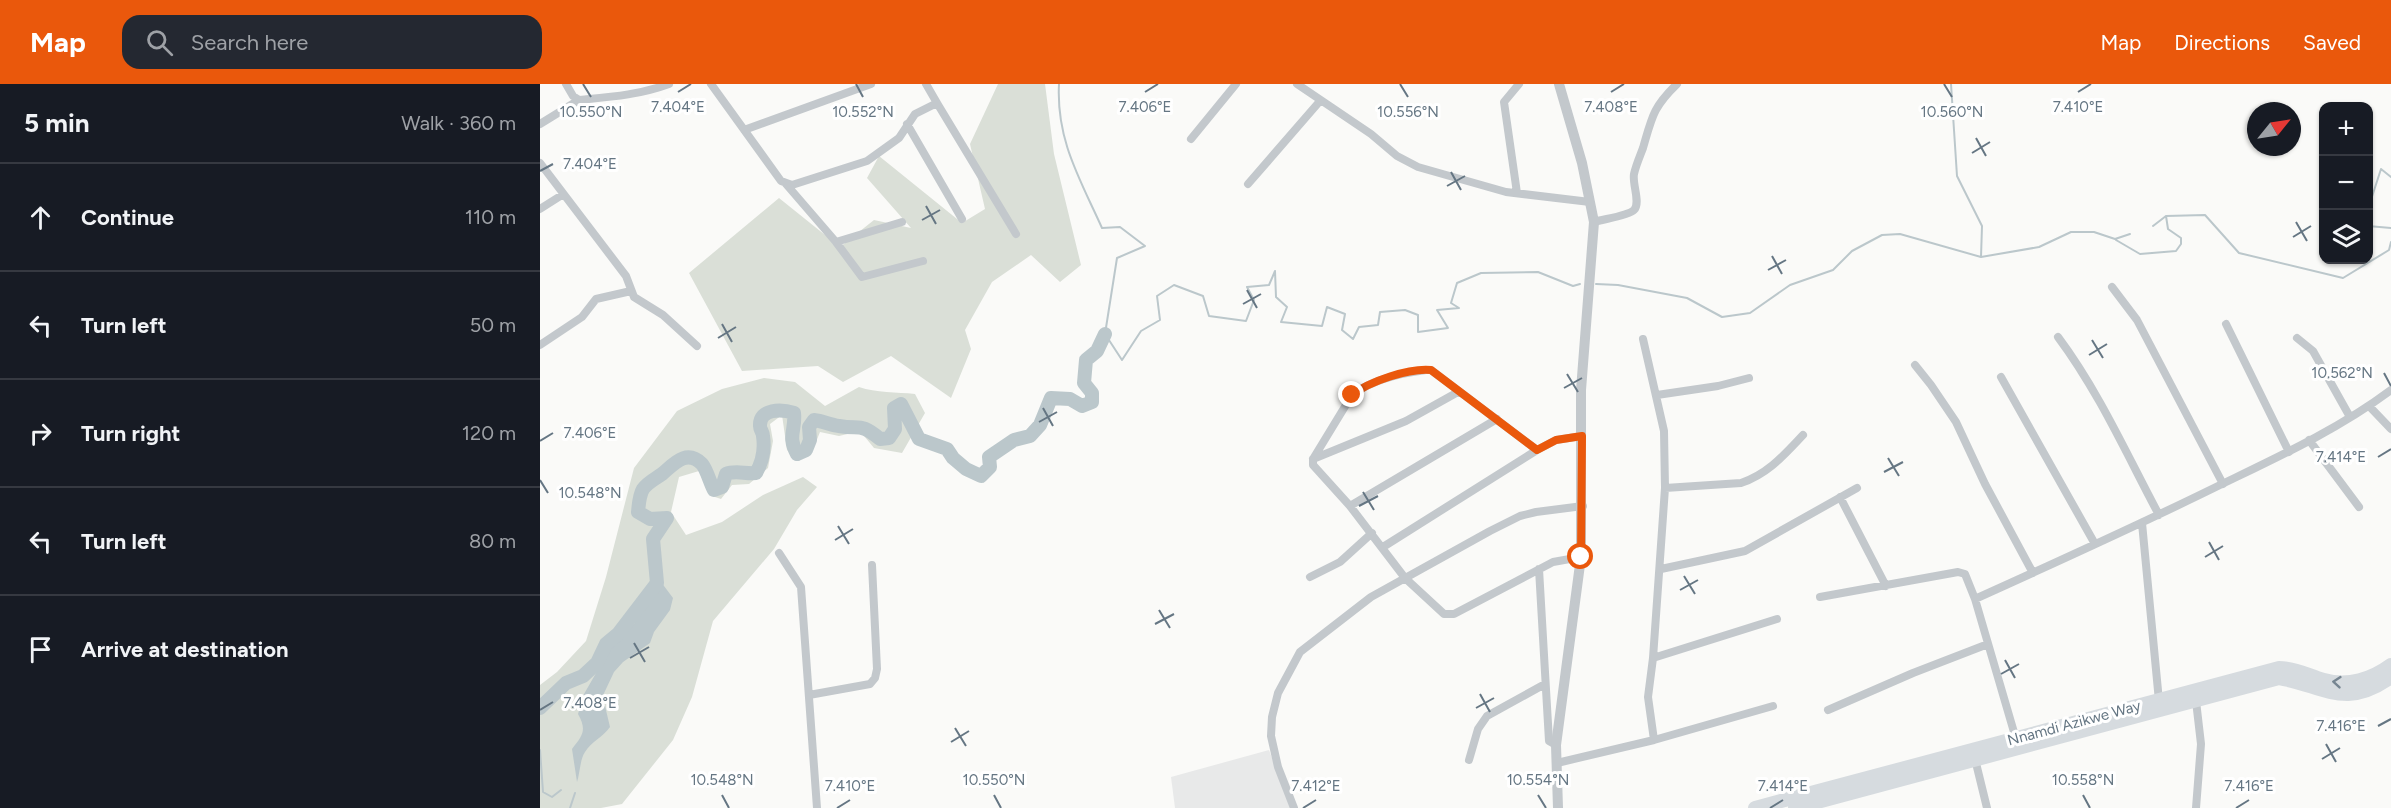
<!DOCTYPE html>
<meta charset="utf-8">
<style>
:root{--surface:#171b24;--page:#242831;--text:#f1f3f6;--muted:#9ea1a6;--line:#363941;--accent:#ea580c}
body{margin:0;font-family:Figtree,sans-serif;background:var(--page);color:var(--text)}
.controls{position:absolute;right:18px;top:18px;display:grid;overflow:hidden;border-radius:12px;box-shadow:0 2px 4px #0004}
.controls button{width:54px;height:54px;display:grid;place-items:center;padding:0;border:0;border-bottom:2px solid var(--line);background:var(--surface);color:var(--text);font:30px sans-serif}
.compass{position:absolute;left:1707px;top:18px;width:54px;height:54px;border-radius:50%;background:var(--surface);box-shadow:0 2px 4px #0004;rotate:60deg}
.stop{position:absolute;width:18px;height:18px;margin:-14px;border:4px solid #ea580c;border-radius:50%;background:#fff}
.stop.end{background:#ea580c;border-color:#fff;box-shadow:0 2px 6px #0008}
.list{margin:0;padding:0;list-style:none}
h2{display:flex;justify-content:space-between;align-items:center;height:78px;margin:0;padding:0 24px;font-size:26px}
h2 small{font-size:20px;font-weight:400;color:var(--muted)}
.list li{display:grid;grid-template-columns:39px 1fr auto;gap:18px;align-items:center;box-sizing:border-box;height:108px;padding:0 24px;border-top:2px solid var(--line)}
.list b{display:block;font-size:22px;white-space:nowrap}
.list em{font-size:20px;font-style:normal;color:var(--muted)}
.icon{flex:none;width:33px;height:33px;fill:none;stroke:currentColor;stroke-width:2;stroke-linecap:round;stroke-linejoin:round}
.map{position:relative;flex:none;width:1851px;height:724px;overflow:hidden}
header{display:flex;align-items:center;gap:36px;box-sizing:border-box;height:84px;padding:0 30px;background:var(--accent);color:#fff}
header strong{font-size:28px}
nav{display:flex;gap:33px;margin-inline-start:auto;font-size:21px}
.search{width:420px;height:54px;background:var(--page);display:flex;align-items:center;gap:15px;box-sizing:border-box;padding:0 21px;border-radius:18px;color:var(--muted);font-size:22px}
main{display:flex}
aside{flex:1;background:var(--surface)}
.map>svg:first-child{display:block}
</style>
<header>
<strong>Map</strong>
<div class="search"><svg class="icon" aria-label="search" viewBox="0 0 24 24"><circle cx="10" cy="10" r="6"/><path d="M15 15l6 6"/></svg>Search here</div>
<nav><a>Map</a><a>Directions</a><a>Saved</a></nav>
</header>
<main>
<aside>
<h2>5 min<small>Walk · 360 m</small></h2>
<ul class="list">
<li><svg class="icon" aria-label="ahead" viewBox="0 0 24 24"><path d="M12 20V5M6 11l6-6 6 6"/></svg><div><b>Continue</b></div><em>110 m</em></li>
<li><svg class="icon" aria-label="left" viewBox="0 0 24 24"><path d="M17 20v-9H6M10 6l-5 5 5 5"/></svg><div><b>Turn left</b></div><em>50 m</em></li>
<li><svg class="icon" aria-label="right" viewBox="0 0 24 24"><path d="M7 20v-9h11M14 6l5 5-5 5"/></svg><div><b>Turn right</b></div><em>120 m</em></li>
<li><svg class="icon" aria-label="left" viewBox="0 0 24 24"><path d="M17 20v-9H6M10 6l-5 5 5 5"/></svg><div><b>Turn left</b></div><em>80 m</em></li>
<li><svg class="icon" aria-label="arrive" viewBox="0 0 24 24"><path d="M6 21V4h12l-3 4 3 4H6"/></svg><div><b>Arrive at destination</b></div></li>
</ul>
</aside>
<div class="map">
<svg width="1851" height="724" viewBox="0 0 1851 724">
<rect width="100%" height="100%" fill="#fafaf8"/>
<path fill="#e8e9e9" d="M729,666l22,58h-116l-4,-31z"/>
<path fill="#dadfd7" d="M458,0h47l9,70 27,111 -21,17 -29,-27 -39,27 -27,48 6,19 -20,49 -60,-42 -48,26 -25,-16 -76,5 -53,-98 90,-75 61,49 34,-27 37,8 -44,-50 12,-22 83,67 23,-14 -15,-65z
M224,294l31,4 30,24 34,-19c17,6 38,5 56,7l10,19 -23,40 -28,-5 -14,-17 -21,5 -19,-4 -6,15 -15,14 -12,-11 -5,-35 -12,9 3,17 -5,27 -19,16 -17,1 -11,14 -12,-4 -10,-24 -20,6 -8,35 15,23 36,-13 41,-27 40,-18 14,10 -20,23 -23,39 -61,72 -21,76 -19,43 -51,64 -21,4h-61v-123l17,-13 29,-31 20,-64 28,-109 43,-57 45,-22z"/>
<path fill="#bbc7cb" d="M121,498l12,16 -3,12 -16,22 -4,11 -27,19 -9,10 -16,34h7l5,21c-7,10 -19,15 -25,25 -5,7 -5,21 -8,30l-5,-33c11,-14 15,-19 6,-35l6,-20 19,-33 5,-16 26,-21z"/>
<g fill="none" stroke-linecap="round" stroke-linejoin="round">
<path stroke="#bbc7cb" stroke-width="2" d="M519,0c-3,56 21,95 43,144l18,-1 25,19 -28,12 -12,76 17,26 19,-29 19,-11 -3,-24 17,-11 29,11 6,20 37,5 8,-21 -7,-13 22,-2 6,-14 1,26 11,10 -6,15 41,4 5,-19 18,7 -3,16 11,9 6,-12 19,-2 2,-13 25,-2 13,5v17l30,-4 -11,-18 22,-2 -8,-5 6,-20 24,-10 57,-1 35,14 7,-2
M1411,0l6,92 25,50 -1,31
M1828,125l13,-40 10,8
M1613,142l13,-10 39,-1 34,38 104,25 46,-28 2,-8
M1828,142l23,2
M1576,156l24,14 36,-3 5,-7v-6l-13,-9 -2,-13
M1056,200l22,1 69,13 35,19 28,-4 40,-28 43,-15 19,-19 30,-16 18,-1 81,23 58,-10 32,-15h23l21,7 15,-5
M0,666l3,42 9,5 9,-7
M30,724l5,-15"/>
<path stroke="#bbc7cb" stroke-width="14" d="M0,624l26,-25 17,-7 14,-13 9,-19 12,-10 39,-51 -4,-44 14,-21 -17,1 -12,-7c1,-8 1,-16 5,-23 5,-7 12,-10 19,-15 11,-9 24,-26 40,-10 5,6 8,19 12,26l8,-3 4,-13c9,-4 19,0 30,-1 7,-12 9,-24 7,-37 0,-4 -3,-6 -3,-10 -1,-18 22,-17 34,-13 2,17 -7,23 3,41l9,-4 4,-10 -1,-13 5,-7c9,1 16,5 25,6 21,4 21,-4 41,13l9,-1 6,-9 -1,-21 7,-4 18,35 28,10 6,9 13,11 15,7 9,-9 -1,-10 25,-17 16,-4 10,-11 11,-27 19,1 12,7 10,-4v-9l-8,-10 2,-23 11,-9 8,-17"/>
<path stroke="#c3c8cc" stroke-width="8" d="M26,0l7,12 6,4c31,-3 60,-5 90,-16
M171,0l70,97 11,4 75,-24 32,-23 16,-24 22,-11 -11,-19
M757,0l74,50 26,22 21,11 88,25 84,10
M397,19l79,131
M0,40l39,-24
M367,40l55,95
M204,46l127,-46
M651,55l45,-55
M0,79l86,113 8,21 29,18 34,31
M246,100l50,58 26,35 61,-16
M708,100l72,-83
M977,109l-13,-91 15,-18
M0,125l22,-14
M1054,138c9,-3 34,-6 40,-12 7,-7 -2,-26 0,-36 2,-9 6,-18 9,-26 9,-31 10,-41 34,-64
M296,158l66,-20
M1572,203l25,33 86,164
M1686,240l63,128
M1518,253c41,55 69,118 101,178
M1757,254l16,13 37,66
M1103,255l21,92 1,57 -12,170
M0,261l42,-28 14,-18 35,-8
M1375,281l16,20 25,37 29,62 48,89
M1461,293l94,167
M1117,311l61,-9 31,-8
M1829,322l22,23
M1769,356l50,67
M997,366l-106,-80h-5c-25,3 -53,9 -74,25l-39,64v6l37,41 55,72 39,36h10l99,-52 28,-5
M773,375l93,-38 52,-29
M1125,404l76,-5c27,-9 43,-28 62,-48
M1300,413l46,89
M810,422l147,-87
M1602,439l17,178
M843,463l154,-97 19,-10 26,-4
M239,469l22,34 16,221
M999,485l10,172 7,4
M1121,485l84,-18 112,-63
M770,493l30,-15 32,-29
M1280,513l138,-25 7,2 10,25 41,140
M1435,515c82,-37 164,-74 245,-114 58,-28 119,-56 171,-95
M269,611l61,-11 5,-6 2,-9 -5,-104
M1656,617l5,43 -5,64
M1288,626l85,-37 75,-29
M1114,656l-6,-43 5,-39 124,-39
M1435,675l12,49
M929,676l9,-31 9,-13 58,-32
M1017,679l97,-23 119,-34
M754,724l-16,-41 -7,-31 1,-19 6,-24 22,-41 71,-55 119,-66 30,-15 16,-4 47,-6"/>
<path stroke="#c3c8cc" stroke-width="10" d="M1018,724l-2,-63 25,-188v-167l13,-168 -12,-59 -23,-79"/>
<path stroke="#d6dbdf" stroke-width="14" d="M1215,724l524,-140c17,0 30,8 45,12 24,7 48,-1 67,-15
M1255,724l484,-130c45,8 67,32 112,-1"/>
</g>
<defs><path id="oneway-chevron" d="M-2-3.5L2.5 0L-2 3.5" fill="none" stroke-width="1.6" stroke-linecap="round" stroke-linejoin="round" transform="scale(1.5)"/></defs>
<use stroke="#768591" href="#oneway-chevron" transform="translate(1797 598) rotate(-175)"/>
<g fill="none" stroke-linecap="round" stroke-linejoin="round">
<path stroke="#ea580c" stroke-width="8" d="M812,311c18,-14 57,-27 79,-25l106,80 19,-10 26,-4 -1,121"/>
</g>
<path fill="none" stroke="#657683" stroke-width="2" d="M43,0l8,13M316,0l7,13M860,0l8,13M1404,0l8,13M138,8l13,-8M605,8l13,-8M1071,8l13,-8M1538,8l13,-8M1436,54l10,18M1432,69l18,-11M0,87l13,-7M911,88l10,18M907,102l18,-10M386,122l10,18M382,136l18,-10M1756,138l11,19M1753,153l18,-11M1232,172l10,18M1228,186l18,-10M707,206l10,18M703,220l18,-10M182,240l10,18M178,254l18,-11M1552,256l11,18M1549,271l18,-11M1844,289l7,13M1027,290l11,18M1024,304l18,-10M503,324l10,18M499,338l18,-10M0,357l13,-8M1838,373l13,-8M1348,374l11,18M1344,388l19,-10M0,396l8,13M823,408l11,18M819,422l19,-10M298,442l11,18M295,456l18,-11M1669,458l10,18M1665,473l18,-11M1144,492l11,18M1140,506l18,-10M619,526l11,18M615,540l19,-10M94,559l11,19M90,574l19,-11M1465,576l10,18M1461,590l18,-10M940,610l10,18M936,624l18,-10M0,626l13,-8M1838,642l13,-7M415,644l11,18M411,658l18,-11M1786,660l10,18M1782,675l18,-11M182,711l7,13M454,711l7,13M998,711l8,13M1543,711l7,13M297,724l13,-8M763,724l13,-8M1230,724l13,-8M1696,724l13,-8"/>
<g text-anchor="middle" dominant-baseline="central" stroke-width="6" stroke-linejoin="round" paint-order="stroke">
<g font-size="15" fill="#657683" stroke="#fff">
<text transform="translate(1534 639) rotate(-15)">Nnamdi Azikwe Way</text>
</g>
</g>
<g font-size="15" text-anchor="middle" fill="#657683" stroke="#fff" stroke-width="6" stroke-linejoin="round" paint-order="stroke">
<text x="138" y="28">7.404°E</text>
<text x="605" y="28">7.406°E</text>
<text x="1071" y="28">7.408°E</text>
<text x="1538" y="28">7.410°E</text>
<text x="323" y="33">10.552°N</text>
<text x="868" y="33">10.556°N</text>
<text x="1412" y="33">10.560°N</text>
<text x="51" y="33">10.550°N</text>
<text x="50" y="85">7.404°E</text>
<text x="1802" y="294">10.562°N</text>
<text x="50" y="354">7.406°E</text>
<text x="1801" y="378">7.414°E</text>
<text x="50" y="414">10.548°N</text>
<text x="50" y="624">7.408°E</text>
<text x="1801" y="647">7.416°E</text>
<text x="182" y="701">10.548°N</text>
<text x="454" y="701">10.550°N</text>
<text x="998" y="701">10.554°N</text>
<text x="1543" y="701">10.558°N</text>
<text x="310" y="707">7.410°E</text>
<text x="776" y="707">7.412°E</text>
<text x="1243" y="707">7.414°E</text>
<text x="1709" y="707">7.416°E</text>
</g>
</svg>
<div class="controls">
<button>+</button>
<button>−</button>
<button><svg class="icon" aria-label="layers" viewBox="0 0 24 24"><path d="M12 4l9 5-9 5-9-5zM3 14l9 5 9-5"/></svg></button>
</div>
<svg class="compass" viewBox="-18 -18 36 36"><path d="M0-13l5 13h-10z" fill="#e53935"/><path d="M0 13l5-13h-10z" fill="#9ea1a6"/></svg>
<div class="stop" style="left:1041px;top:473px"></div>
<div class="stop end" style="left:812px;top:311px"></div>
</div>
</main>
